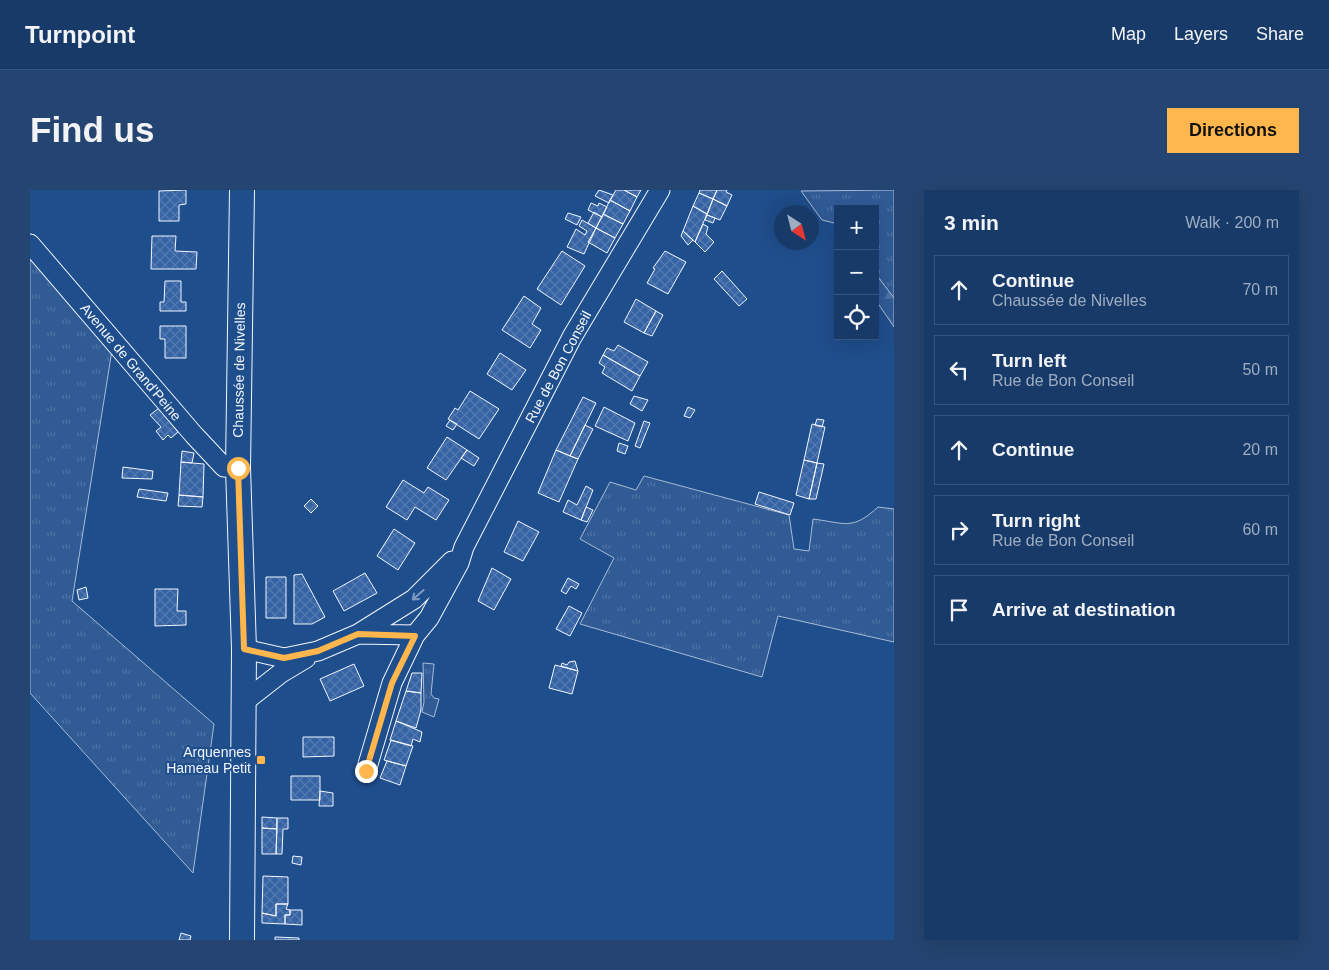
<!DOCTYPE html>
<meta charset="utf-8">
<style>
:root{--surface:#173a69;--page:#244571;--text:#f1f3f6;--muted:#9eadc0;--line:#36547d;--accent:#ffb74d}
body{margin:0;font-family:Arial,sans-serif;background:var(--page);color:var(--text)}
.controls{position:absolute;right:15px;top:15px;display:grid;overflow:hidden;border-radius:0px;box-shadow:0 5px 20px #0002}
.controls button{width:45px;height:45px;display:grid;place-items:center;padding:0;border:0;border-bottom:1px solid var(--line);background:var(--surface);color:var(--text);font:25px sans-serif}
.compass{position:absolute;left:744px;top:15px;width:45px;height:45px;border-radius:50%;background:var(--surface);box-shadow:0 5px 20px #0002;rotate:144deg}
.stop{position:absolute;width:15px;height:15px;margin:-11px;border:4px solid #ffb74d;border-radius:50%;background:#fff}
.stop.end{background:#ffb74d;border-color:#fff;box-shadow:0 1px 5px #0008}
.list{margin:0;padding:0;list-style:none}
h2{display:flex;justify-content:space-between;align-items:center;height:65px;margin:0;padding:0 20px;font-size:21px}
h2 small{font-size:16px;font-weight:400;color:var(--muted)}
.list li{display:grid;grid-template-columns:32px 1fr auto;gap:15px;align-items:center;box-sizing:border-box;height:70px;margin:0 10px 10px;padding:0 10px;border:1px solid var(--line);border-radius:0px}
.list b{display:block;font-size:19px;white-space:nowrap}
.list p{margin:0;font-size:16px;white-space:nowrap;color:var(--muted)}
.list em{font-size:16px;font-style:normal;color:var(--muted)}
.icon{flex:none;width:28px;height:28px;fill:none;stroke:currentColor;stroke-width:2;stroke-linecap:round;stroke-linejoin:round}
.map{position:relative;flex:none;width:864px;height:750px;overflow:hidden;border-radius:0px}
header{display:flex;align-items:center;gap:30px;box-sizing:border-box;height:70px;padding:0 25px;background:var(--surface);border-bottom:1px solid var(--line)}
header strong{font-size:24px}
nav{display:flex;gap:28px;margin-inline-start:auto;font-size:18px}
.intro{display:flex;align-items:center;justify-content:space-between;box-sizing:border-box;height:120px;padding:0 30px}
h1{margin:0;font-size:35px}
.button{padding:12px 22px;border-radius:0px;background:var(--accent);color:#111;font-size:18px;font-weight:700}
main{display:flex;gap:30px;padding:0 30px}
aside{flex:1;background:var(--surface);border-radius:0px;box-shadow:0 5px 20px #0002}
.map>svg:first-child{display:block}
</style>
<header>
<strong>Turnpoint</strong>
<nav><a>Map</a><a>Layers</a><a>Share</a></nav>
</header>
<div class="intro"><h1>Find us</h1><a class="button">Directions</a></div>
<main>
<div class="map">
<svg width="864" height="750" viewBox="0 0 864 750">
<defs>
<pattern id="grass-tufts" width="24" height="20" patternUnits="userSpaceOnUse" patternTransform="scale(1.25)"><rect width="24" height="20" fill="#305b95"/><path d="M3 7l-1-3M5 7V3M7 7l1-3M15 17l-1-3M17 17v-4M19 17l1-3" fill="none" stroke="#4e73a5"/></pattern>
<pattern id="forest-firs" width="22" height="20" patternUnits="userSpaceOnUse" patternTransform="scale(1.25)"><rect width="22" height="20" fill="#305b95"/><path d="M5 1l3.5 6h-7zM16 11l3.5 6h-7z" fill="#4e73a5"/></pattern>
<pattern id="building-cross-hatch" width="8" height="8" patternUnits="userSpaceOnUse" patternTransform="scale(1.25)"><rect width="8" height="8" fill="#3563a3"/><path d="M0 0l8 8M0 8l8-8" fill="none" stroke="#537ab1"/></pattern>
</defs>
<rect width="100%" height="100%" fill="#1f4e8c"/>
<path fill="url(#grass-tufts)" stroke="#a8bbd7" d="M864,0v108l-19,-25v-64h-37v15l-16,-4 -21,-29z
M0,66l82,94 -40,251 142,123 -21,149 -163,-180z
M614,286l145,39 5,34 15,2 4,-32c32,4 39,12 65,-12l16,2v133l-116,-26 -16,61 -182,-53 34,-66 -34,-19 30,-57 26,8z
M393,473l11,1 -3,30 3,4 5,1 -5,18 -12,-5 2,-10z"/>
<path fill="url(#forest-firs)" stroke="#a8bbd7" d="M845,83l19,25v29l-19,-28z"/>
<path fill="url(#building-cross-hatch)" stroke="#f2f6ff" d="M156,0v14l-7,1v16h-20v-30z
M569,0l14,5 -4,8 -14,-7z
M586,0h8l13,7 -7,14 -20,-11z
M594,0h17l-4,7z
M670,0h17l-4,9 -14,-6z
M687,0h10l-1,2 6,3 -5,11 -14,-7z
M669,3l14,6 -6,15 -14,-8z
M683,9l14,7 -7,14 -13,-5z
M580,10l20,11 -7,13 -20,-10z
M561,13l7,3 1,-3 8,4 -5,10 -14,-7z
M663,16l14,8 -12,28 -12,-11z
M564,22l8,5 -6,11 -8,-5z
M538,23l13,4 -4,8 -12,-6z
M573,24l20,10 -8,14 -19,-10z
M677,25l8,3 -2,5 -8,-3z
M552,30l14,8 -12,26 -17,-7 9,-18 9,6 2,-4 -8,-5z
M673,34l5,3 -2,7 8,8 -9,10 -10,-10z
M566,38l19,10 -8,15 -19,-11z
M653,41l10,9 -5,5 -7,-9z
M122,46h24l-1,15 22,1 -1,17h-45z
M532,61l23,15 -24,39 -24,-16z
M635,61l21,11 -18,32 -21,-11 8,-14 -2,-1z
M692,81l25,28 -8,7 -25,-27z
M135,91h16v21h5v9h-26v-9h4z
M494,106l17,12 -9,16 9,6 -11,18 -28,-18z
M606,109l20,12 -12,22 -20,-11z
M626,121l7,4 -11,21 -8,-3z
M130,136h26v32h-21v-19h-5z
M588,155l30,17 -8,14 -37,-21 4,-7 7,3z
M470,163l26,17 -14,20 -25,-16z
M573,165l37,21 -8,15 -30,-18 3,-6 -6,-4z
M440,201l29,18 -20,30 -31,-20 7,-11 3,2z
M604,206l14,4 -6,11 -12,-7z
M553,207l13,6 -26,53 -14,-6z
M574,217l31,16 -7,18 -33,-15z
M658,217l7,3 -5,8 -6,-2z
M129,218l19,24 -7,6 -3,-3 -5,5 -7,-9 5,-4 -11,-12z
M787,229l7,1 -2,7 -7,-2z
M420,230l7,4 -4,6 -7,-4z
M614,231l6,2 -10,25 -5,-2z
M782,234l13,3 -8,36 -13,-3z
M555,235l8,4 -15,30 -8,-3z
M417,247l20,13 -21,30 -19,-12z
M589,253l9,3 -3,8 -8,-3z
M437,260l12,8 -5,8 -13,-8z
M526,260l22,9 -19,43 -21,-9z
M152,261l12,2 -2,10 -11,-1z
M774,270l13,3 -8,36 -13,-4z
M151,272l23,2 -1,33 -24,-2z
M787,273l7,1 -8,35h-7z
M93,277l30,4 -1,8 -30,-1z
M373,290l21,13 4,-6 21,13 -13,20 -21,-13 -8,13 -21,-13z
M556,296l7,4 -12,30 -18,-8 5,-12 9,5z
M109,299l29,4 -2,8 -29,-4z
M729,302l35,11 -4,12 -35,-11z
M149,305l24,2 -1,10 -24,-1z
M281,309l7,7 -7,7 -7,-7z
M556,317l7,3 -6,12 -6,-2z
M488,331l21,11 -16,29 -19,-9z
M364,339l21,14 -17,27 -21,-14z
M462,378l19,11 -17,31 -16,-9z
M335,383l12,20 -33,18 -11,-20z
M272,384l23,43 -13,7h-18v-49z
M236,387h20v41h-20z
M538,388l11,6 -3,5 -5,-3 -5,8 -5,-3z
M56,397l2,11 -9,2 -2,-10z
M125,399h23l-1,22h9v14l-31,1z
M539,416l13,7 -12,23 -14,-7z
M545,471l3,10 -17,-5 1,-3 5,2 2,-3z
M324,474l10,22 -34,15 -10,-22z
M525,475l23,6 -6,23 -23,-6z
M382,483h10l-1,20 -15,-2z
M376,501l15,2v17l-5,18 -20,-7z
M366,531l26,11 -2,10 -7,-3 -2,7 -21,-6z
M273,547h31v19l-31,1z
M361,550l22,6 -7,20 -22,-6z
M357,571l19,5 -6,19 -20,-7z
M261,586h29v24h-29z
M290,601l13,2v13h-14z
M232,627l15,1v11l-15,-1z
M247,628h11v11h-5l-1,25h-6z
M232,638l15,1 -1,25h-14z
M263,666l9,1 -1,8 -9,-2z
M233,686l25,1v27h-12v12l-14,-3z
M246,714h12l-2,5 4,1v5h-5v9l-23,-1v-10l14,3z
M260,720h12v15l-17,-1v-9h5z
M151,743l10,3 -1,4h-11z
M245,747l24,1v2h-24z"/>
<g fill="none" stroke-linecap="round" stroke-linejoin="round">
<g stroke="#f2f6ff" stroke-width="21">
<path id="minor" d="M0,54l164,191 30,32 14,1
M328,444l57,1
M214,459l40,9 34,-7 40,-17 56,-35 38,-38
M214,512l37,-29 25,-15
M336,581l26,-88 23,-48 14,-17 30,-55 5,-16 108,-210 88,-147"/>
</g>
<g stroke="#f2f6ff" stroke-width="26">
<path id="major" d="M212,0l-4,278 6,181 -2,291"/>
</g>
<use href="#minor" stroke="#1f4e8c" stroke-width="19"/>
<use href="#major" stroke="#1f4e8c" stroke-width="24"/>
</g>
<defs><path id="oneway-shaft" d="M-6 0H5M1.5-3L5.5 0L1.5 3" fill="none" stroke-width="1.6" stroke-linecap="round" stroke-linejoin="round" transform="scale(1.25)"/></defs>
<use stroke="#7e9ac0" href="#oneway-shaft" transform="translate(388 405) rotate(139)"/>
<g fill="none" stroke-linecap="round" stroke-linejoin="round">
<path stroke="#ffb74d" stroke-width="6" d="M208,278l6,181 40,9 34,-7 40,-17 57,2 -23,47 -26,88"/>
</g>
<rect fill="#ffb74d" stroke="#1f4e8c" stroke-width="2" x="226" y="565" width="10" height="10" rx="2.5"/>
<g text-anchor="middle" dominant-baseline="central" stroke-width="4" stroke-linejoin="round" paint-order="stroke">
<g font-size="14" fill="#f2f6ff" stroke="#1f4e8c">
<text transform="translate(101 172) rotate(50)">Avenue de Grand'Peine</text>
<text transform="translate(528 177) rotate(-62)">Rue de Bon Conseil</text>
<text transform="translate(209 180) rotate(-89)">Chaussée de Nivelles</text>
</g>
<g font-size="14" fill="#f2f6ff" stroke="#1f4e8c" text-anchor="end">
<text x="221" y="562">Arquennes<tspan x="221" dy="16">Hameau Petit</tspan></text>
</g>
</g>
</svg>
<div class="controls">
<button>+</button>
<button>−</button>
<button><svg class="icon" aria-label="locate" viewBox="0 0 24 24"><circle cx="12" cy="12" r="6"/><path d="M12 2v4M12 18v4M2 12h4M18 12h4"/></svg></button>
</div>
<svg class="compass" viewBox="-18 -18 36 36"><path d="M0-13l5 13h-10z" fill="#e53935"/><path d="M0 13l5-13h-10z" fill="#9eadc0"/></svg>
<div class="stop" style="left:208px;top:278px"></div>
<div class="stop end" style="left:336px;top:581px"></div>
</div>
<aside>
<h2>3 min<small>Walk · 200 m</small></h2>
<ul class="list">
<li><svg class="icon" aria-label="ahead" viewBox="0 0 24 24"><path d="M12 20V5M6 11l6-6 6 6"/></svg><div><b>Continue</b><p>Chaussée de Nivelles</p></div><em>70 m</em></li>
<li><svg class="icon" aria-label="left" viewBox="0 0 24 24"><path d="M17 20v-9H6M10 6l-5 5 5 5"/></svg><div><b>Turn left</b><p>Rue de Bon Conseil</p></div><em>50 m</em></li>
<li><svg class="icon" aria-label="ahead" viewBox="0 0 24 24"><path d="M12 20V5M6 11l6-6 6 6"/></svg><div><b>Continue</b></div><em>20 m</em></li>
<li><svg class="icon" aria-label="right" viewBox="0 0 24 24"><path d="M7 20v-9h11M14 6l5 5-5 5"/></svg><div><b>Turn right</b><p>Rue de Bon Conseil</p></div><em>60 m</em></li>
<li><svg class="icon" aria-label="arrive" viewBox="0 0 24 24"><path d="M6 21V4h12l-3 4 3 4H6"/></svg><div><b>Arrive at destination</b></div></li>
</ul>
</aside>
</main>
